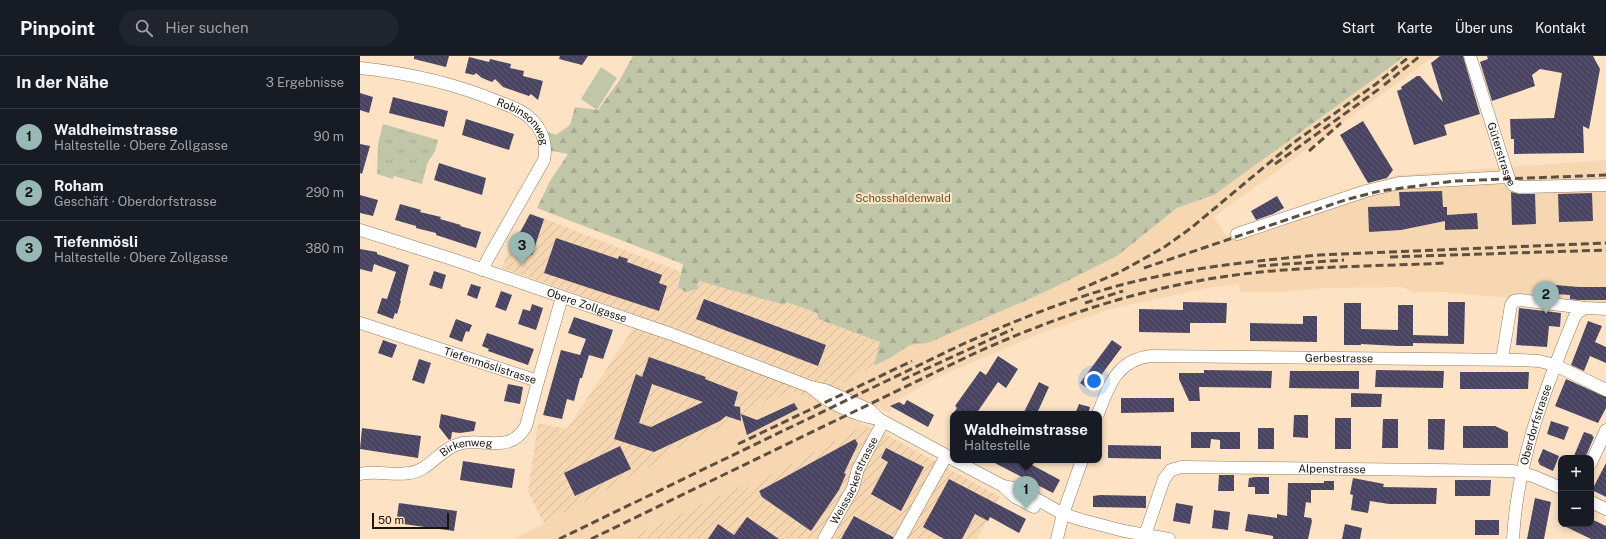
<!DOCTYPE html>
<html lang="de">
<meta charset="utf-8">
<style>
:root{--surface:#171b24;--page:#20242c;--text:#f1f3f6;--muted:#9ea1a6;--line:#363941;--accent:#97b8b4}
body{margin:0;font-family:"Public Sans",sans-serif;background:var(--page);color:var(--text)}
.controls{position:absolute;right:12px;bottom:12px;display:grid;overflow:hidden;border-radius:8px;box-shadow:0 2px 10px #0003}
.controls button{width:36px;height:36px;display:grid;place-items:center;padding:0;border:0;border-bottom:1px solid var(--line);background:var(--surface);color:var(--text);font:20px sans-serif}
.scale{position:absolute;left:12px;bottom:10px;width:77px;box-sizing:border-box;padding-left:4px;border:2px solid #1d1409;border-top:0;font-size:11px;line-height:14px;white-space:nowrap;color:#1d1409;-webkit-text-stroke:3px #fde3c4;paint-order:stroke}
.you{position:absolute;left:734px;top:325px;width:14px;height:14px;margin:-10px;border:3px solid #fff;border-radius:50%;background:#1a73e8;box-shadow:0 0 0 6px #1a73e833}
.badge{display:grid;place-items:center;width:26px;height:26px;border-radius:50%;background:var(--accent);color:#111;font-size:13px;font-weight:700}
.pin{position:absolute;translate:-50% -33px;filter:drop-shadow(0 1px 2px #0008)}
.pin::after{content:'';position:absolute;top:21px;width:14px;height:12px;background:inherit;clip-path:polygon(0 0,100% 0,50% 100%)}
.popup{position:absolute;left:590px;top:355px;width:152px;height:52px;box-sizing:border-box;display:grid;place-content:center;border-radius:8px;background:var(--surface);filter:drop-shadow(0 1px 3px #0005);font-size:13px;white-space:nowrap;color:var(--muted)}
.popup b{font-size:15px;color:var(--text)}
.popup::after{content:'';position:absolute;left:50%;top:100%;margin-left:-8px;border:8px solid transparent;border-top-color:var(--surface)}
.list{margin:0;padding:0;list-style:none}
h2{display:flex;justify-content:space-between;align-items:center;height:52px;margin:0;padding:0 16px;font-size:17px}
h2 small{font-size:13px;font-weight:400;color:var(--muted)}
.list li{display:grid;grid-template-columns:26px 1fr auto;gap:12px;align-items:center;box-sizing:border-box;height:56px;padding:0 16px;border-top:1px solid var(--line)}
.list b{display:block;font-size:15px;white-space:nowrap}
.list p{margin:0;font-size:13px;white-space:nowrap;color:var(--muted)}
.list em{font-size:13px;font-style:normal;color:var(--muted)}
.icon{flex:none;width:22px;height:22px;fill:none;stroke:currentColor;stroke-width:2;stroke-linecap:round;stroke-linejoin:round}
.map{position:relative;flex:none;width:1246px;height:483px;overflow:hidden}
header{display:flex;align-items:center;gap:24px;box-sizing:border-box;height:56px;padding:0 20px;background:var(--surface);border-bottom:1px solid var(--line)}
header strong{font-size:19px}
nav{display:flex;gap:22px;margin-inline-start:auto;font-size:14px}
.search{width:280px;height:36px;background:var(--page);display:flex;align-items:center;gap:10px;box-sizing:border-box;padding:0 14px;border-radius:22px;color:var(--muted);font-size:15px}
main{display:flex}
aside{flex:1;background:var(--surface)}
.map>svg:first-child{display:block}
</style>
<header>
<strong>Pinpoint</strong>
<div class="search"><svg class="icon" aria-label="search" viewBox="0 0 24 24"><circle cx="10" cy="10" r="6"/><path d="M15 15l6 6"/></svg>Hier suchen</div>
<nav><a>Start</a><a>Karte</a><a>Über uns</a><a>Kontakt</a></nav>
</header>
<main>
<aside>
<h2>In der Nähe<small>3 Ergebnisse</small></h2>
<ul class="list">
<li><span class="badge">1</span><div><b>Waldheimstrasse</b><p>Haltestelle · Obere Zollgasse</p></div><em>90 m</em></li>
<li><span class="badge">2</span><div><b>Roham</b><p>Geschäft · Oberdorfstrasse</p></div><em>290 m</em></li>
<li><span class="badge">3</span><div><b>Tiefenmösli</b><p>Haltestelle · Obere Zollgasse</p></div><em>380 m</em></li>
</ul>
</aside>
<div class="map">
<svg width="1246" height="483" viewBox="0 0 1246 483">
<defs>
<pattern id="industrial-furrows" width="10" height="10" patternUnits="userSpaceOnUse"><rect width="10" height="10" fill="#f6d7b2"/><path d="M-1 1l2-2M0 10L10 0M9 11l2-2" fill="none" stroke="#d2b898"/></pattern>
<pattern id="forest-firs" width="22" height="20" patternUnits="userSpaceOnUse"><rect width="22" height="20" fill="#c1c6a9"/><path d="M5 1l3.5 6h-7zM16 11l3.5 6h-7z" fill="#a5a990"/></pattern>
<pattern id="park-tufts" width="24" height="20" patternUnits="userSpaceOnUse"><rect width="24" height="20" fill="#c1c6a9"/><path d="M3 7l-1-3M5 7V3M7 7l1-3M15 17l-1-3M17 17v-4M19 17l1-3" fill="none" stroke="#a5a990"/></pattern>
<pattern id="building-back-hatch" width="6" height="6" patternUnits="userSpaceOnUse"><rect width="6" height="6" fill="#494462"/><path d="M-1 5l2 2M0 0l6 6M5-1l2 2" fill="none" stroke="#605b73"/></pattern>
</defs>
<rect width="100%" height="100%" fill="#fde3c4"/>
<path fill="#f6d7b2" d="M1044,0h30l-220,161 12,19 171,-61 209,-15v145l-32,-1 -130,-12h-32l-9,-5 -79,1 -44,4h-40l-1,-8 -25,3 -100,21 -70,24 -104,44 -44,25 -7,12 -11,-7 -26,13 12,6 -119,64 -4,-3 -115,53h-112l150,-79 3,-6 81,-40v-6l44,-17 20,9 78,-42 20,-13 18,-2 115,-50 74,-37 60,-48 37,-13 171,-124z"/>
<path fill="url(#industrial-furrows)" d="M170,157l151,59 -3,15 21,-6 86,23 1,-2 31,11 1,6 63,23 -7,24 -35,19 1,3 -23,11 -5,1 -20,-9 -44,17 1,6 -82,40 -2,5 -121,64 -16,-31 10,-69 29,6 66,-100 6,-13 -137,-48 5,-14z
M504,369l25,11 111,61 -23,42h-351l115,-53 4,3z"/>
<path fill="url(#forest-firs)" d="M273,0h771l-19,15 -171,124 -37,13 -60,48 -74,37 -115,50 -18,2 -20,13 -16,8 6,-24 -62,-23 -1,-6 -31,-11 -1,3 -86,-24 -2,8 -11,3 -8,-5 5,-23 -146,-56 13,-27 18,-27 -21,-4 -7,-21 16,6 14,-10 5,-18 23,3 21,-29z"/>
<path fill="url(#park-tufts)" d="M23,68l55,16 -3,11 -8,13 -5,20 -28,-8 -1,3 -16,-5 1,-30z"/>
<path fill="#c1c6a9" d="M241,11l16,11 -20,32 -16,-11z"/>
<path fill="url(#building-back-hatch)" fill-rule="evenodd" d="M54,0h35l-3,11 -32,-8z
M200,0h28l-6,9 -23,-6z
M1080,0h23l17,58 -36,11 3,10 -33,10 -17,-54 5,-2 -1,-2 16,-11h3l23,26 -12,-39z
M1127,0h106l7,13 -11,60 -6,-3 1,27 -70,1v-15h-3l-1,-20 44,-1 8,-45 -22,-4 -8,6 3,11 -43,15 -12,-39 8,-3z
M109,1l20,5 1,-3 21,5 -1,4 14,3 -1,5 20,5 -5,19 -7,-6 -2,2 -26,-9 -8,-8 -3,3 -10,-4 -6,-5 -2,2 -9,-2z
M0,37l13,4 -4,16 -9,-3z
M33,41l55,14 -4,16 -55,-14z
M106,63l48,15 -5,16 -47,-15z
M1003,65l30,49 -6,8 -19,5 -28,-48z
M0,88l10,2 -8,28 -2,-1z
M79,107l47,15 -4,17 -48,-15z
M1082,135l1,16h4v8l30,-2 1,16 -33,1v-9l-44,9 -32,2 -1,-25 32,-1 -1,-14z
M1151,136l8,2h16l1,30 -24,1z
M1232,137l1,28 -34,1 -1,-28z
M0,139l18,5 -5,16 -13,-3z
M917,140l7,12 -11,6 -17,6 -5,-9z
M40,148l21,6 -1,2 21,5 -1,2 21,6 -1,1 21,6 -5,16 -40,-13v-2l-20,-5v-2l-21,-6z
M170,158l14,5 -12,36 -21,-6z
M196,182l62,21 1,-3 9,3 -1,3 35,13 -3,8 8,3 -8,25 -115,-38z
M0,193l17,3v2l32,11 -9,36h1l-4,13 -2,-1 -2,6 -16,-6 5,-15 5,1 9,-27 -22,-8 -2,8 -12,-3z
M74,215l12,4 -4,14 -13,-4z
M111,228l10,3 -4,12 -10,-4z
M1183,228l36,3h27v13h-28l-8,-1v-4l-28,-2z
M141,235l11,4 -6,16 -11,-4z
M344,243l122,46 -8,21 -122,-47z
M823,246l44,1 -1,20h-36v10l-51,-1v-23l44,1z
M1088,246h17l-1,42 -51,-1v3h-15l-37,-2v1h-17v-42h17v26l37,1v-25h15v30l35,1z
M172,248l11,4 -7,22 -18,-6 5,-15 7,2z
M1159,252l42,5 -1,14 -11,-1 -2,21 -31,-2z
M943,260h14v26l-67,-1v-18l53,1z
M214,261l39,13 -10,29 -14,-4 -7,23h-2l-6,23 -7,-2 -5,20 -19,-4 18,-65 19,5 6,-16 -18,-6z
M96,263l16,6 -3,7 -3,-1 -4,11 -13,-5z
M1228,265l14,5 -7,16 11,5v16l-16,-7 -6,15 -13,-6z
M127,277l47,16 -6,16 -40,-14 1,-2 -7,-3z
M23,284l14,5 -5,13 -14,-5z
M752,284l10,7 -32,43 -10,-7z
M638,300l20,13 -12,19 -8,-6 -22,32h-23l4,-6 -2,-2 25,-35 6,4z
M289,301l57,20 -1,2 33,13 -4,14 6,1 1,14 -15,-5 -6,5 -66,31 -40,-13 22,-65 6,3zM292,328l51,18 -52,25 -12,-4z
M59,303l12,4 -7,21 -12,-4z
M844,314l68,1 -1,17 -72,-1 1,14h-11l-10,-22v-6h25z
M1016,314l68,1 -1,17 -68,-1z
M930,315h69v18l-70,-1z
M1100,316h69l-1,17h-68z
M1206,323l40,18v11l-8,15 -43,-17z
M679,326l10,5 -11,24 -2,3h-13z
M148,328l15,3 -3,17 -16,-3z
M991,337l31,1 -1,13h-30z
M761,342h53v14l-53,1z
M547,344l27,15 -6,12 -38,-21 9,-4 5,3z
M434,347l4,6 -51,26 -6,-21 16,6z
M719,348l11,3 -2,7h-13z
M81,358l35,8 -2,9 -14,2 -8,-1 -1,7 -2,1 -10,-13z
M934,359h14v23l-15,-1z
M975,362h16v31h-16z
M1023,363h15v29h-16z
M1068,363h17l-1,31 -16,-1z
M1191,365l18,6 -5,13 -17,-6z
M1103,370h32l13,6v16h-45z
M2,372l59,8 -3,22 -58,-9z
M898,372h16v21h-16z
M831,376h49v17h-20v-9l-9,-1 -1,9h-19z
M1224,376l9,3 -1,1 2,1 -9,21h-12z
M495,383l3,5 -14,29 2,1 -7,16 -28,41 -49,-34 -3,-6z
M748,389l53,1v13l-53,-1z
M260,390l11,23 -56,27 -11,-23z
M526,392l38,19 -23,44 -30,-17 17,-32 -7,-4z
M1183,393l16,7 -6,15 -13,-6 -2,-4z
M629,404h34l37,20 -7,13z
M103,405l52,8 -3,19 -52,-8z
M1246,407v34l-14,-7z
M859,419h15v16h-16z
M895,421h14v17h-14v-7h-7l1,-9z
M993,422l31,6 -1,3 54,1 -1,16h-47l-19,-3 -2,12 -17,-3 2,-15 -3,-1z
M589,423l77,40 -7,14 -29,-16 -2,4 -13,-7 -13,25h-18l-21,-12z
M1095,424h36l-1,16h-35z
M964,425h10v9h-23v13l-5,-1 -2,15 7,1 1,3 -4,18h-35v-3l-28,-5 3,-17 29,4v-4l10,2 1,-33h36z
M740,439l46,1v12l-53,-1v-11z
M1175,442l16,4 -7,37h-17z
M39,447l58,8 -3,20 -58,-8z
M816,447l17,3 -3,18 -17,-3z
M854,454l16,2 -2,18 -16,-2z
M494,460l39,21v2h-52z
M387,461l32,22h-71l10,-15 16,11z
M1231,463l15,7v13h-15l-31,-15h31z
M1115,464h24v15h-24z
M985,468l17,4 -2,11h-18z"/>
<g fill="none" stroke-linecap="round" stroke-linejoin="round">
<g stroke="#937b5f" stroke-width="13">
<g id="minor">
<path id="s1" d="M1110,0l39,123 4,6 6,2 87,-2"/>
<path id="s2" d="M0,12c48,5 94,15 139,34 11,4 23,8 32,17 12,11 16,26 13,41l-53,93 -9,17"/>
<path id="s3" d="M0,174l92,29 219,75 140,53 14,3 45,20 9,9"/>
<path d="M877,178l129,-43 33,-8 109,-6"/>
<path id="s4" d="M0,267l178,58 24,-84"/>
<path d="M1142,303l9,-54 3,-4 6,-1 65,8 21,1"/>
<path d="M451,331c16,16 45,29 68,32l74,40"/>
<path id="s5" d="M738,358c11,-29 19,-54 53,-58l369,4 19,1 16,4 51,25"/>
<path d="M594,404l49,26 12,11 19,10"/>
<path d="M1231,407l15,-33"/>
<path id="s6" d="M0,418c17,-4 32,2 49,-1 20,-2 31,-24 50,-29 24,-7 51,11 67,-18l12,-45"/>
<path d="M643,430l16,3 44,25 19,6 42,11 45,8"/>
<path d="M1231,446l15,7"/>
<path id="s7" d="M785,479l19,-56 7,-9 10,-3 332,4 20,5 28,12"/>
<path id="s8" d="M464,483l29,-51 5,-19 25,-47"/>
<path d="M540,483l46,-83"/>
<path d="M697,483l6,-25 19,-54"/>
<path id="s9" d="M1153,483c4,-78 32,-150 61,-221l4,-6 7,-4"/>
</g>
</g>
<use href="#minor" stroke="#fff" stroke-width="12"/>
<path stroke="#5e503f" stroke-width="3" stroke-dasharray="8 4" stroke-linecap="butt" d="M1024,29l36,-29
M949,95l32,-28
M915,108l104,-75
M1030,201l216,-7
M898,210l86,-6
M784,212l201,-68 35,-9 74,-10 152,-6
M718,234l40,-17 45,-25 28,-20 102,-85 83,-59 34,-28
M725,247l38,-12
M542,324l111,-51
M378,388l174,-83
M199,483l404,-195c63,-28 129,-55 197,-68 53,-11 105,-16 159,-21l287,-12
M231,483l378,-183c93,-43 190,-74 292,-84 61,-6 123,-6 185,-9"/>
</g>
<g text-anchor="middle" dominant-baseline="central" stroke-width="4" stroke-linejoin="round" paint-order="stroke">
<g font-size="11" fill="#1d1409" stroke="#fde3c4">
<text stroke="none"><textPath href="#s2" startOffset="176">Robinsonweg</textPath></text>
<text stroke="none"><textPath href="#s1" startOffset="103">Güterstrasse</textPath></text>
<text stroke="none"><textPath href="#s3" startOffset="239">Obere Zollgasse</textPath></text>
<text stroke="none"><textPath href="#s5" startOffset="272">Gerbestrasse</textPath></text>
<text stroke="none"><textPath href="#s4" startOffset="137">Tiefenmöslistrasse</textPath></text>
<text stroke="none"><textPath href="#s9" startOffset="117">Oberdorfstrasse</textPath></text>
<text stroke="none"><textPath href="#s6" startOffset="114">Birkenweg</textPath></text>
<text stroke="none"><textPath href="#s7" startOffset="232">Alpenstrasse</textPath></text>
<text stroke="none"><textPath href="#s8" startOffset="66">Weissackerstrasse</textPath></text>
</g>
<g font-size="11" fill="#545b26" stroke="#fde3c4">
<text x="543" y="142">Schosshaldenwald</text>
</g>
</g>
</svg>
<div class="controls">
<button>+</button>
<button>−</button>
</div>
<div class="scale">50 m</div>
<div class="you"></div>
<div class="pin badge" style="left:666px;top:453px">1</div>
<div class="popup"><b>Waldheimstrasse</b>Haltestelle</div>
<div class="pin badge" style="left:1186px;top:258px">2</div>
<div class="pin badge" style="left:162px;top:209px">3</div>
</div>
</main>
